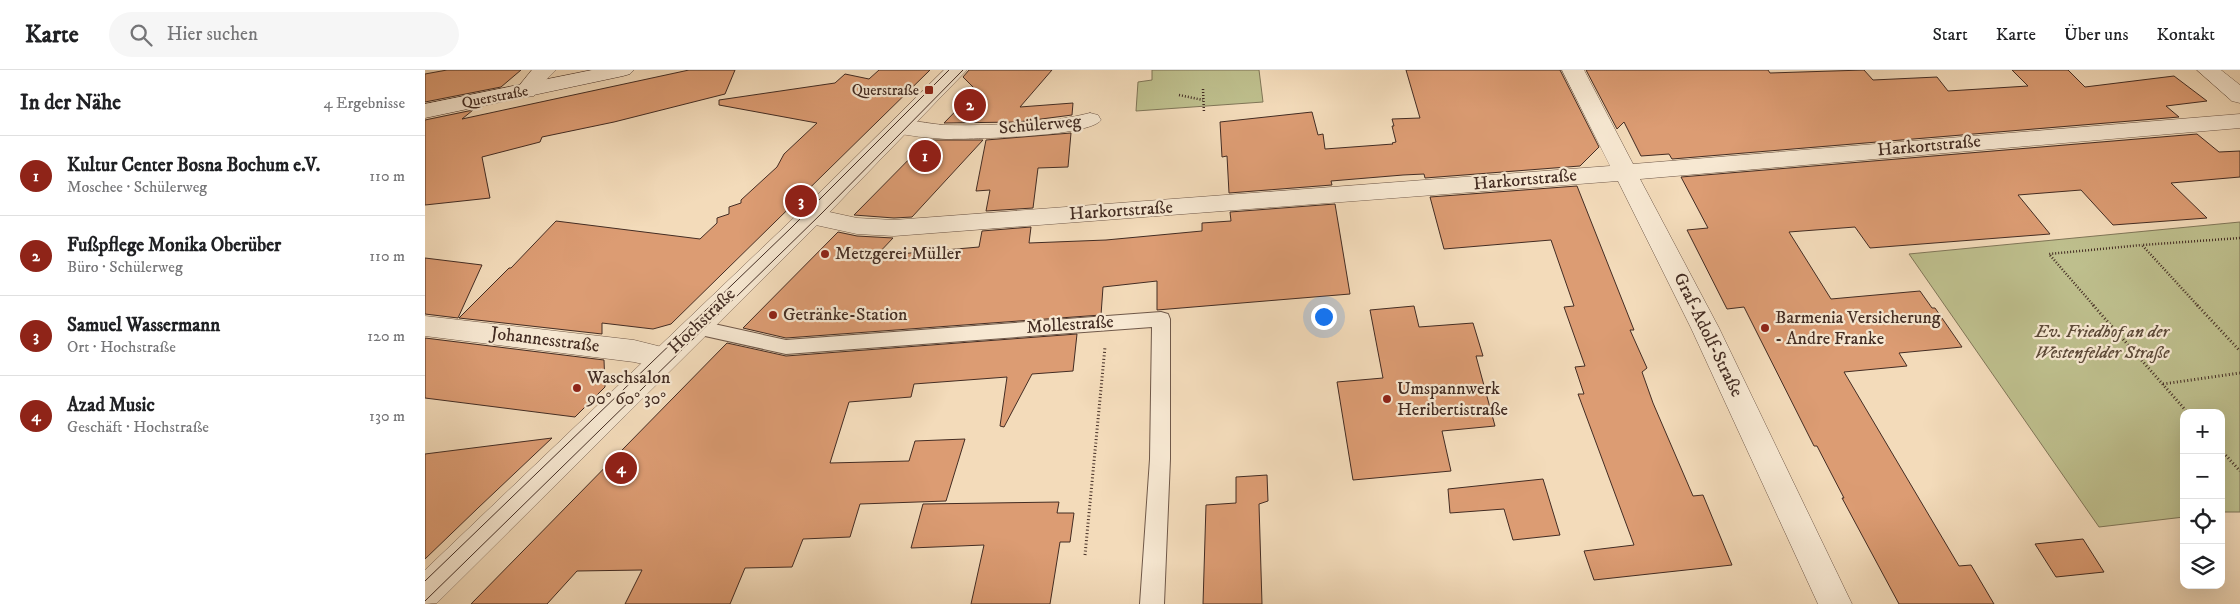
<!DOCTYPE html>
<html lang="de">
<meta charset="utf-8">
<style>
:root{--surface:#fff;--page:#f6f6f6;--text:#202124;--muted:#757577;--line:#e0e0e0;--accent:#8f2418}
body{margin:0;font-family:"IM FELL DW Pica",serif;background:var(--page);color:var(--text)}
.controls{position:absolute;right:15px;bottom:15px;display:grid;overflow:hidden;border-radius:10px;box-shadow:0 5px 20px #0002}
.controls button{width:45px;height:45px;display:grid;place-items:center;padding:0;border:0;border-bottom:1px solid var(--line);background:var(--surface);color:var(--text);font:25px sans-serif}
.you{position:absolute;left:898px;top:246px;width:18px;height:18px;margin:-12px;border:4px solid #fff;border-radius:50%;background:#1a73e8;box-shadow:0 0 0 8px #1a73e833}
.badge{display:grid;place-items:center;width:32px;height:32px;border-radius:50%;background:var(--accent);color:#fff;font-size:16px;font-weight:700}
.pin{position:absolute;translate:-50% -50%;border:2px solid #fff;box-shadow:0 1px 5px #0006}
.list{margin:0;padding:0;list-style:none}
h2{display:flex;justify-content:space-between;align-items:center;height:65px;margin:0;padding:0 20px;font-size:21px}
h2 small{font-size:16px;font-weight:400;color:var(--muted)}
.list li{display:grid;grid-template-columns:32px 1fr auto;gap:15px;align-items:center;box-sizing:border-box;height:80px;padding:0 20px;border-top:1px solid var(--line)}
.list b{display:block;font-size:19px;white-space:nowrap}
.list p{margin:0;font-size:16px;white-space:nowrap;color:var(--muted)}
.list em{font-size:16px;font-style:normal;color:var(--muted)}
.icon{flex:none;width:28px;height:28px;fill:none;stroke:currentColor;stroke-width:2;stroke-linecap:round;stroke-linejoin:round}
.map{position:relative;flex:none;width:1815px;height:534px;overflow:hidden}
header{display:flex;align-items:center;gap:30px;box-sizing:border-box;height:70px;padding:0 25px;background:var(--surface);border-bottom:1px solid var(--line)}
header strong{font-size:24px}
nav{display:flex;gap:28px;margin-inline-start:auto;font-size:18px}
.search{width:350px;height:45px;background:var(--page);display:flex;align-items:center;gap:12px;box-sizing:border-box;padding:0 18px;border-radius:28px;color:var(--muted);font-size:19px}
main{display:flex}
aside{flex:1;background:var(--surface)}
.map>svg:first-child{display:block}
</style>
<header>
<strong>Karte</strong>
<div class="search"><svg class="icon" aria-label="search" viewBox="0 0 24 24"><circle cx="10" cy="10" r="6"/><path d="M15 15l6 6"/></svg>Hier suchen</div>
<nav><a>Start</a><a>Karte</a><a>Über uns</a><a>Kontakt</a></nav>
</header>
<main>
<aside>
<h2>In der Nähe<small>4 Ergebnisse</small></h2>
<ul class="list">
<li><span class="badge">1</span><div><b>Kultur Center Bosna Bochum e.V.</b><p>Moschee · Schülerweg</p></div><em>110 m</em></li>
<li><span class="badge">2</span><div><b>Fußpflege Monika Oberüber</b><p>Büro · Schülerweg</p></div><em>110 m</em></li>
<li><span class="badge">3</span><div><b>Samuel Wassermann</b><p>Ort · Hochstraße</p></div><em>120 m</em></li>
<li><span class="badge">4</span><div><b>Azad Music</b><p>Geschäft · Hochstraße</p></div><em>130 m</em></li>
</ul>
</aside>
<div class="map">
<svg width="1815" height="534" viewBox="0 0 1815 534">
<rect width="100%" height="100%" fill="#f3dbba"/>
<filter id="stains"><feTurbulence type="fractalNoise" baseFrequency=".004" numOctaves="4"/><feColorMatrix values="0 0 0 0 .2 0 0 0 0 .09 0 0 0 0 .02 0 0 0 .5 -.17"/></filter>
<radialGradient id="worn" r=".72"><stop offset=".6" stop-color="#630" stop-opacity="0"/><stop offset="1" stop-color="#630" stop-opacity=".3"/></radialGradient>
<path fill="#bebf8d" stroke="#807658" d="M727,0h107l4,32 -127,9 2,-29 14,-2z
M1815,152v290h-19v-99h-37v104l-85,10 -190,-273z"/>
<path fill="#dc9c73" stroke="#432c23" d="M22,0h74l-20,17 -76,15v-28z
M264,0h46l-10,24 -111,28 -72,15 -2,5 -58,15 8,41 -65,7v-85l48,-10 -11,9z
M454,0h51l-259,254 -18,5 -51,-6v11l-143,-16 50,-50h2l45,-47 144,18 17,-16v-5l12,-4v-7l12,-4v-3l36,-33 7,-13 33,-31 -98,-18v-5l116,-17 10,-9 24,5z
M544,0h83l-32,37 53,-4 -1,12 -54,7 -74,1 32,-33 -13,-13z
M981,0h154l39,77 -19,19 -155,12 -1,-4 -21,1 -72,6 1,4 -103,8 -2,-37 -5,1 -2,-35 92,-10 6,23 5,-1 2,15 68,-5 -1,-1 4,-1 -4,-16h2l-2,-7 28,-1z
M1161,0h182l2,3 94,-3 9,10 64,-3 11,14 80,-5 -16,-16h56l17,17 89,-11 33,25 -41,5 13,11 -507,42 -3,-5 -28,2 -17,-34 -7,7z
M646,63l-3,34 -30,1 -5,40 -47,3 4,-21 -14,1 10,-51z
M1772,64l22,18 21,-1v26l-69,6 36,35 -94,7 -32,-35 -63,5 32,39 -180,14 -15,-21 -66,5 42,67 89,-8 12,17h3l27,39 -63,6 8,13 -63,6 115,194 12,-1 23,39h-95l-57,-106h2l-27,-52h-3l-70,-139 -17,2 -40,-79 21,-2 -27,-51z
M503,70h55l-71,77 -18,1 -40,-3z
M1152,116l57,144h-4l17,38 -5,4 11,31 40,93 10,-1 29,70 -138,15 -10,-29 50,-6 -56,-151h6l-9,-27 10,-1 -21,-59 10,-1 -23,-66 -107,9 -14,-52z
M910,134l15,90 -193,16v-29l-54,6 -2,28 -315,23 -43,-10 95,-96 19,4 36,2 -17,18 103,-9 3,-16 49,-4 -2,16 77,-3 96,-9v-8l29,-2 -1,-9z
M0,188l57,7 -24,53 -33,-4z
M989,236l5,21 54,-4 10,33h-7l19,70 -53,5 9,40 -98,9 -16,-98 46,-4 -13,-68z
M652,264l-4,37 -41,3 -28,53 -4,-1 7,-49 -93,7 -3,13 -62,5 -19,61 79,-2 6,-20 50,-2 -19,62 -86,3 -10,33 -47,2 -11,28 -47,1 -15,36h-105l17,-34 -65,1 -30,33h-76l256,-261 59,13z
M0,268l179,22 1,27 -30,30 -150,-19z
M127,368l-74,70 -53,51v-105z
M842,405l1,26 -9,3 3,100h-59l3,-99 30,-2v-26z
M1118,409l17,56 -47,5 -9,-31 -54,4 -2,-24z
M634,432l-2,11h17l-4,29h-10l-10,62h-79l13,-59 -73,3 12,-44z
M1658,469l21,33 -48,5 -21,-33z"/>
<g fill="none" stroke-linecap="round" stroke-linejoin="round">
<g stroke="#6f5849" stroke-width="2">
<path id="service" d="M736,242l7,2 2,5v140l-6,145h-24l10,-145 2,-132 -366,27 -90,-20 -7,-2 -2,-5 2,-5 7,-2 90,20z"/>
</g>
<g stroke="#6f5849" stroke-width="1">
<path id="minor" d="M107,0h24l-12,12 -10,14 -8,1 -8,-1 -3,-5z
M1137,0h22l49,94 607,-50v14l-600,51 79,149 133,276h-34l-127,-276 -73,-147 -724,55 -37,-2 -55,-12 -3,-6 3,-6 9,-2 46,10 37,2 716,-54z
M1772,0h24l19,15v18l-8,-2z
M665,43l8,2 3,5c-11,17 -131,19 -155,19 -18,-1 -37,-3 -54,-7l-3,-5 3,-5c17,-4 36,2 53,3 44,1 103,-1 145,-12z
M0,246l209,24 40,10 4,8 -4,8 -10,3 -30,-7 -209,-26z"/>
</g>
<g stroke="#6f5849" stroke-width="1">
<path id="tertiary" d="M519,0h23l-147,152 -383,381 -12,1v-34l377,-360z"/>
</g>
<g stroke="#432c23" stroke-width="1">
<path id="secondary" d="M167,0h42l-4,4 -7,2 -198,42v-14z"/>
</g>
<path stroke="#432c23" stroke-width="2.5" stroke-dasharray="1 2" stroke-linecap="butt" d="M778,19l1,24
M754,25l24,5
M1669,236l-45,-52 93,-9
M1773,236l-56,-61 98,-7"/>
<path stroke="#432c23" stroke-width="3" stroke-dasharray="1 2.5" stroke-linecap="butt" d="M1668,235l95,108
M1772,235l43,46
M1738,314l77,-11
M1796,380l19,21
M660,485l20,-208"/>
<use href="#service" fill="#f7e8d2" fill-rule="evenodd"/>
<use href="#minor" fill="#f7e8d2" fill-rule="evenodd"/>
<use href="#tertiary" fill="#f7e8d2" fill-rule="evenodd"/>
<use href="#secondary" fill="#f7e8d2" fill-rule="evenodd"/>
<path stroke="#432c23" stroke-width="1" d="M0,511l366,-353 158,-158
M0,531l396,-387 142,-144"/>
</g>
<g fill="#8f2418" stroke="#f7e8d2" stroke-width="2">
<rect x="499" y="15" width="10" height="10" rx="2.5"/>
<circle cx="400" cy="184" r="5"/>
<circle cx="348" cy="245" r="5"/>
<circle cx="1340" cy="258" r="5"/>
<circle cx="152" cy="318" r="5"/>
<circle cx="962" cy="329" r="5"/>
</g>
<g text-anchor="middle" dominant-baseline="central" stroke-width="4.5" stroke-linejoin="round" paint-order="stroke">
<g font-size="15" fill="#432c23" stroke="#f7e8d2" text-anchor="end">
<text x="494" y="20">Querstraße</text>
</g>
<g font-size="15" fill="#432c23" stroke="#f7e8d2">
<text transform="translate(70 27) rotate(-11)">Querstraße</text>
</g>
<g font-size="18" fill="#432c23" stroke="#f7e8d2">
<text transform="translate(615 55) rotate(-5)">Schülerweg</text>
<text transform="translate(1504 76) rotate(-5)">Harkortstraße</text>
<text transform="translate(1100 110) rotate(-5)">Harkortstraße</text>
<text transform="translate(696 141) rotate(-4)">Harkortstraße</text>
<text transform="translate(277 251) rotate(-44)">Hochstraße</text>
<text transform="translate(645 255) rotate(-4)">Mollestraße</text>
<text transform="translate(1283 265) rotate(64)">Graf-Adolf-Straße</text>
<text transform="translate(120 270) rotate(7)">Johannesstraße</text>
</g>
<g font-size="18" fill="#432c23" stroke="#f7e8d2" text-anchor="start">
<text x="410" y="184">Metzgerei Müller</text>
<text x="358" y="245">Getränke-Station</text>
<text x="1350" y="248">Barmenia Versicherung<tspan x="1350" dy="21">- Andre Franke</tspan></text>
<text x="162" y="308">Waschsalon<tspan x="162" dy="21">90° 60° 30°</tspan></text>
<text x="972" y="319">Umspannwerk<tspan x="972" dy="21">Heribertistraße</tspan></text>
</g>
<g font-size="18" font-style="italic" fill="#5c4938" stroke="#f7e8d2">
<text x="1677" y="262">Ev. Friedhof an der<tspan x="1677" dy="21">Westenfelder Straße</tspan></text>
</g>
</g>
<rect width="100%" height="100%" filter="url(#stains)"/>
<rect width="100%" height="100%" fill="url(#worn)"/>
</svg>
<div class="controls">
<button>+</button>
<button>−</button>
<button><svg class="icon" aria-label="locate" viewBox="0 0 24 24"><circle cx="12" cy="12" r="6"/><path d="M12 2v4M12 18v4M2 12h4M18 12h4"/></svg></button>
<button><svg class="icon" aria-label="layers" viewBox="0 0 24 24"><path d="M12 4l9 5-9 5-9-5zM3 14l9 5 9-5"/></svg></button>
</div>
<div class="you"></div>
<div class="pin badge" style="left:500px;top:86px">1</div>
<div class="pin badge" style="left:545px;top:35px">2</div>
<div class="pin badge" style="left:376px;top:131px">3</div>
<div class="pin badge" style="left:196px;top:398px">4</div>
</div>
</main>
